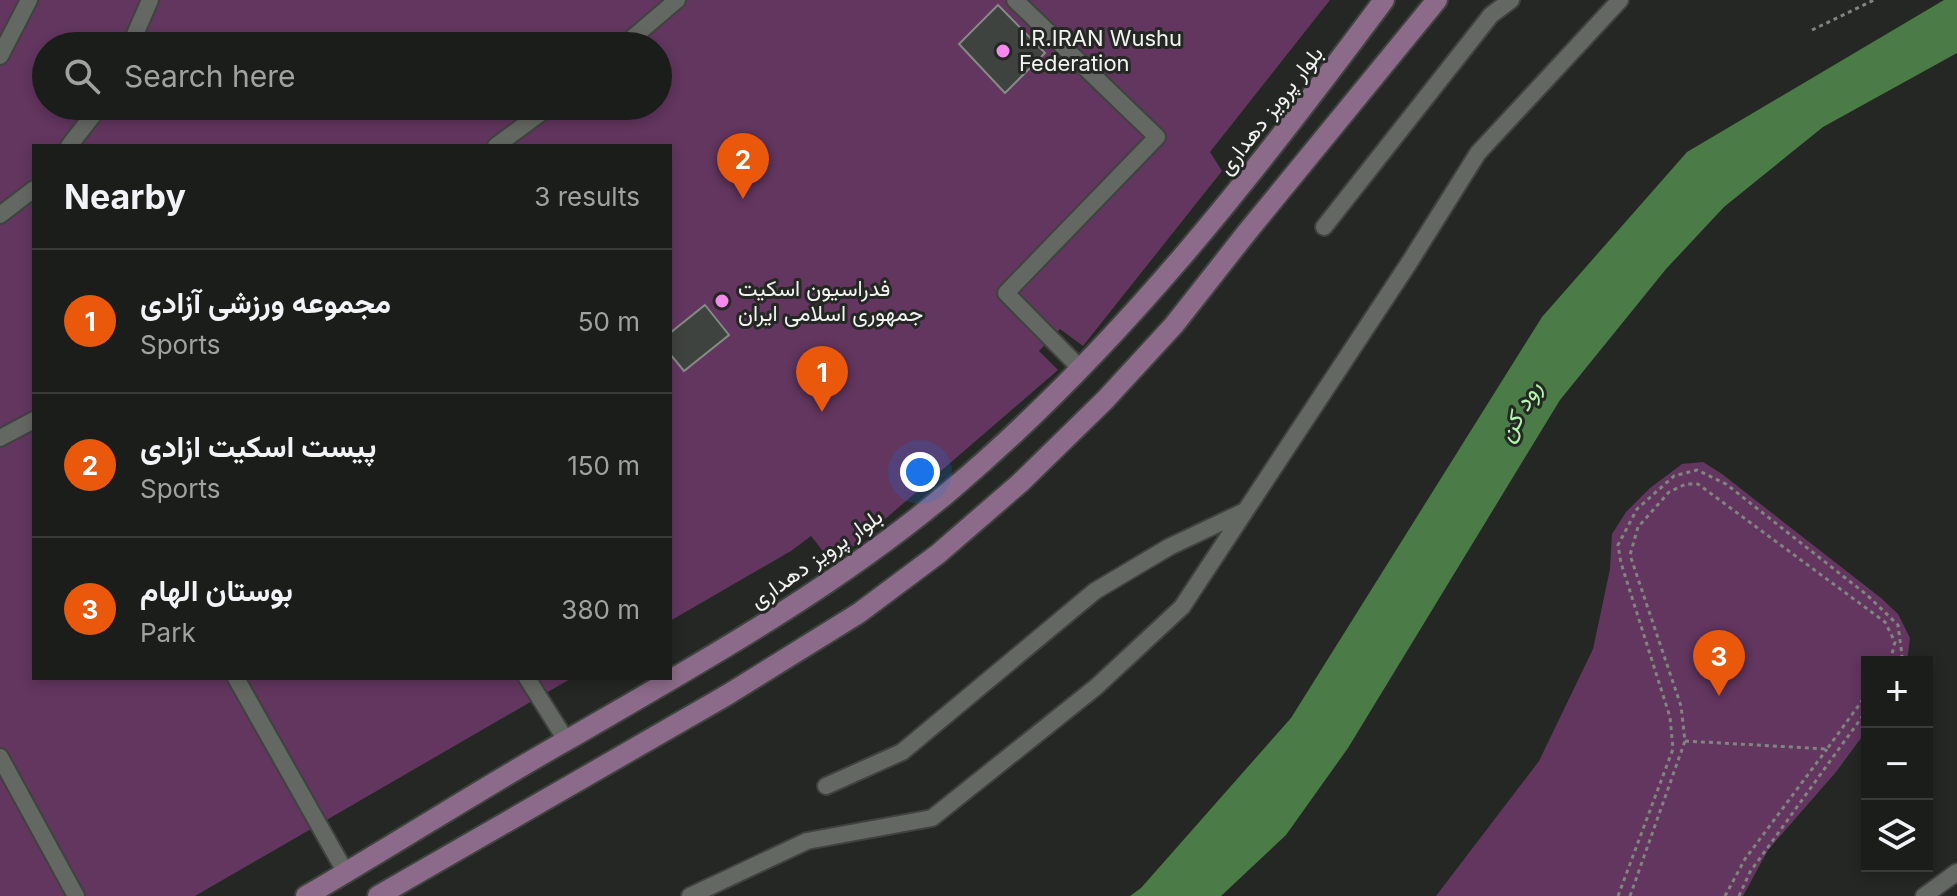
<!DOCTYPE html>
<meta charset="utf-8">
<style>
:root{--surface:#1b1d1a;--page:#282a27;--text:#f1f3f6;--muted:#a0a2a2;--line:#393b39;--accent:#ea580c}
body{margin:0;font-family:Inter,Vazirmatn,sans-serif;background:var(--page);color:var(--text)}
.controls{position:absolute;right:24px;bottom:24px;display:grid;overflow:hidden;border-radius:0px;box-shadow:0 4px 12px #0003}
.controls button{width:72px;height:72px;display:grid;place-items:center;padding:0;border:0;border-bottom:2px solid var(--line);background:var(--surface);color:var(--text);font:40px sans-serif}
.you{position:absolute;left:920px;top:472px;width:28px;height:28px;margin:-20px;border:6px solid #fff;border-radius:50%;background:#1a73e8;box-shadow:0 0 0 12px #1a73e833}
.badge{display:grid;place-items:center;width:52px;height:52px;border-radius:50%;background:var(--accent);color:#fff;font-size:26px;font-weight:700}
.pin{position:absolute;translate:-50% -66px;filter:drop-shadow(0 2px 4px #0008)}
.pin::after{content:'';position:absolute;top:42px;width:28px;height:24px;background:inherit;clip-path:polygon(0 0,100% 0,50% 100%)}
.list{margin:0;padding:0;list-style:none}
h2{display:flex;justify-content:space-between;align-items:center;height:104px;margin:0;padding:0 32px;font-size:34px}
h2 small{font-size:26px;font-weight:400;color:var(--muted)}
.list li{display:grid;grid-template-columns:52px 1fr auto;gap:24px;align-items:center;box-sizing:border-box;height:144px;padding:0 32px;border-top:2px solid var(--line)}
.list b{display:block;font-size:30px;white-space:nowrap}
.list p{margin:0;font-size:26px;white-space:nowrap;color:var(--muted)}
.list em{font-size:26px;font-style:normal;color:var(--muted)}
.icon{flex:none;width:44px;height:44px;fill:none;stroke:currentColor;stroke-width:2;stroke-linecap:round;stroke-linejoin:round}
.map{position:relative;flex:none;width:1957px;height:896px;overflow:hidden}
.search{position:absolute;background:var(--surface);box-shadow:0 4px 12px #0003;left:32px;top:32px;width:640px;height:88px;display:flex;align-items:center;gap:20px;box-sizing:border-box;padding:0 28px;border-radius:44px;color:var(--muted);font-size:30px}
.panel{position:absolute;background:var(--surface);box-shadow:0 4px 12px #0003;left:32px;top:144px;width:640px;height:536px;border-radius:0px}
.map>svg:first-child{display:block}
</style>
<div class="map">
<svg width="1957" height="896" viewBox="0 0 1957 896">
<rect width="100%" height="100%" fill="#242723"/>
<path fill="#62365f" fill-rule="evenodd" d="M0,0h1330l-120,152 12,19 -139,175 -23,-17 -21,22 19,19 -225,194 -22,-28 -20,15 -121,70v-475h-636v532h538l-377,218h-195zM46,46h612v60h-612z
M1703,462l19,12 159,124 17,16 12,24 -3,24h-40v68l-31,42 -68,78 -25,46h-307l103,-135 54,-112 17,-80 2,-35 14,-22 24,-24 32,-24z"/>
<path fill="#4b7b46" d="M1944,0h13v53l-134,74 -99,80 -58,62 -106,131 -212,348 -62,87 -65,61h-91l11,-8 150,-170 251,-401 145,-165z"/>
<path fill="#3f433f" stroke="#858a85" stroke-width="2" d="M998,5l47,48 -40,40 -46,-49z
M705,305l24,30 -45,36 -14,-17v-21z"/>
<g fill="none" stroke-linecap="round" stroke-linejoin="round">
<g stroke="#3f423e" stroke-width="20">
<path id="minor" d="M1015,0l142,137 -151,156 75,76
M130,46l20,-46
M623,46l54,-46
M0,56l29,-56
M69,146l31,-40
M496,146l54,-40
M0,215l34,-26
M1324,227l167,-212 20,-15
M0,438l34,-18
M236,678l110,195
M527,678l39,62
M0,757l76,139
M826,786l76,-34 193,-161 74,-44 76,-36
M690,896l117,-55 125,-23 164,-131 86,-80 227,-344 69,-110 142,-153
M1924,896l33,-24"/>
</g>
<g stroke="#3f423e" stroke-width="24">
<path id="major" d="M306,896c88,-51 174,-107 263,-157 131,-76 266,-151 382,-249 168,-142 302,-314 433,-490
M378,896l349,-201 132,-82 79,-59 82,-71 85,-83 69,-75 74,-94 189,-231"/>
</g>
<path stroke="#818480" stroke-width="3" stroke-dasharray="4 4" stroke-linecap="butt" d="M1812,30l62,-30
M1685,741l142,8 40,-55
M1618,896l55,-147 -3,-32 -49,-154 -3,-18 19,-36 37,-33 23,-6 29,14 141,111 31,30 4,30 -2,7
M1630,896l55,-155 -4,-35 -51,-151 8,-28 31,-35 17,-8h12l187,138 10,20 -5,20
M1725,896l20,-37 82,-110
M1739,896l11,-24 117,-162"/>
<use href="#minor" stroke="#646863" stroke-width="16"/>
<use href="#major" stroke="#8c6a89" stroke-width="20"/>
</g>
<g fill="#f589ee" stroke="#242723" stroke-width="3">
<circle cx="1003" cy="51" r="8"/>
<circle cx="722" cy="301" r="8"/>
</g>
<g text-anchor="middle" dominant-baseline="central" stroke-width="6" stroke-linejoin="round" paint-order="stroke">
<g font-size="22" fill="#f1f3f0" stroke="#242723" text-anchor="start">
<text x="1019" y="38">I.R.IRAN Wushu<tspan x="1019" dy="25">Federation</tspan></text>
<text x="738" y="288">فدراسیون اسکیت<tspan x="738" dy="25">جمهوری اسلامی ایران</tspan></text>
</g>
<g font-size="22" fill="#f1f3f0" stroke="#242723">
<text transform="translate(1270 110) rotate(-52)">بلوار پرویز دهداری</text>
<text transform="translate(816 558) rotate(-35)">بلوار پرویز دهداری</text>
</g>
<g font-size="24" font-style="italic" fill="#b2f8aa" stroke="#242723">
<text transform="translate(1519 411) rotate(-61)">رود کن</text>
</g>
</g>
</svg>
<div class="controls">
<button>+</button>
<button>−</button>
<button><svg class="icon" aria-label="layers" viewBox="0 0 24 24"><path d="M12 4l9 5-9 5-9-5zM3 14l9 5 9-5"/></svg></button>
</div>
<div class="you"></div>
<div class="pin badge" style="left:822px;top:412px">1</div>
<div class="pin badge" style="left:743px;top:199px">2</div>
<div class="pin badge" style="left:1719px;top:696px">3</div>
<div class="search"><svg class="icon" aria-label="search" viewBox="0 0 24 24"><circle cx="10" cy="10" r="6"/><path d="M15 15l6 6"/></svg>Search here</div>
<section class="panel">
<h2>Nearby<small>3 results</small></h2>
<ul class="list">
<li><span class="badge">1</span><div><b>مجموعه ورزشی آزادی</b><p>Sports</p></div><em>50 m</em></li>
<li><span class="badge">2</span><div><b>پیست اسکیت ازادی</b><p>Sports</p></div><em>150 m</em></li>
<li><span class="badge">3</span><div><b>بوستان الهام</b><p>Park</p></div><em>380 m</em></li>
</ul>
</section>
</div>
